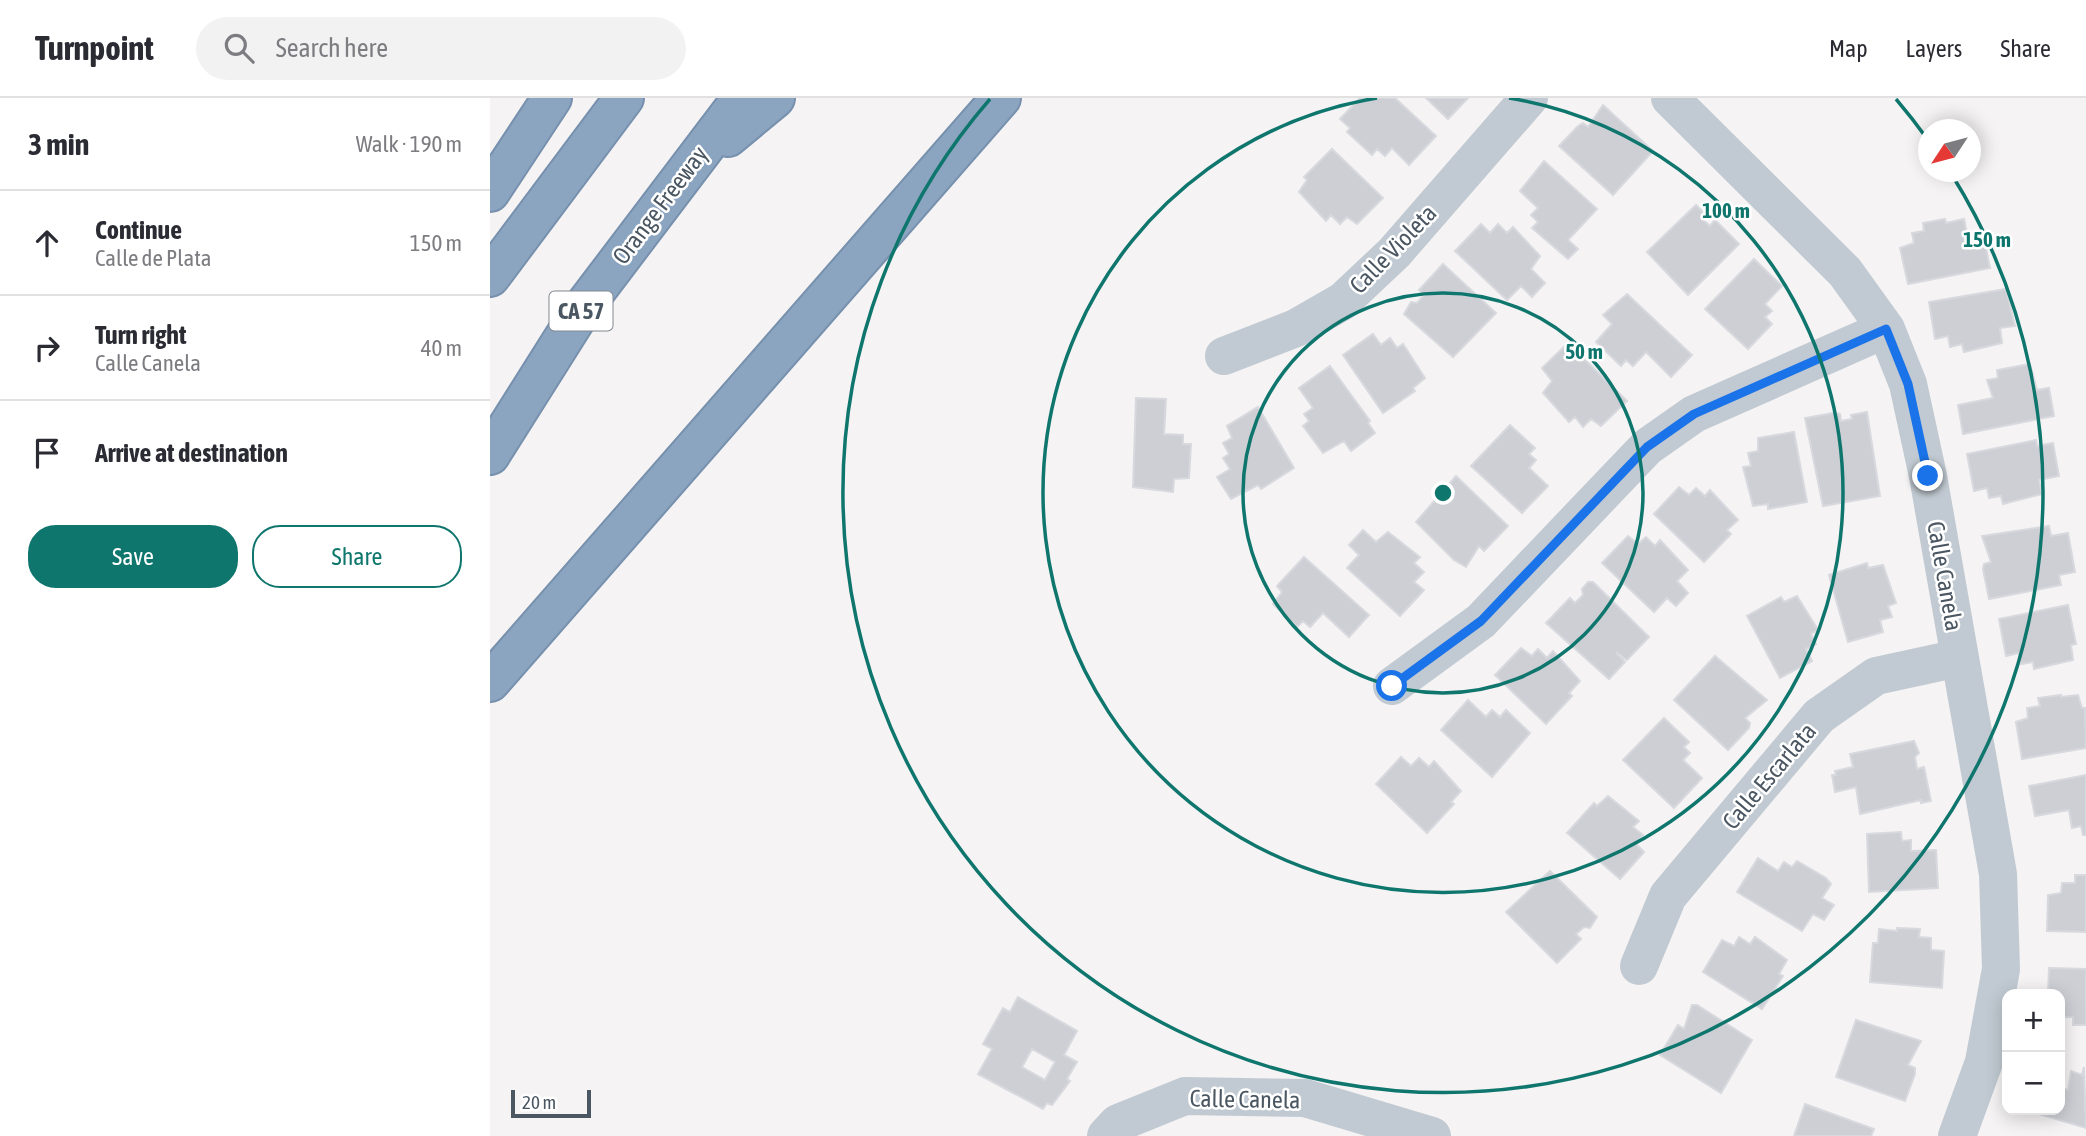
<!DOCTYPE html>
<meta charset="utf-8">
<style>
:root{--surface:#fff;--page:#f2f2f3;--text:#2b2b33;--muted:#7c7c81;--line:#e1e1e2;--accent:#0f766e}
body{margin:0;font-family:"Asap Condensed",sans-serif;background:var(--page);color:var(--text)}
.controls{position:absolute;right:21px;bottom:21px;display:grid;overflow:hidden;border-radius:14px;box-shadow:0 4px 18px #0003}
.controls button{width:63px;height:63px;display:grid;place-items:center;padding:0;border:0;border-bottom:2px solid var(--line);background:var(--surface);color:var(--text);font:35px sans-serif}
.compass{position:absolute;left:1428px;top:21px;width:63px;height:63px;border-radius:50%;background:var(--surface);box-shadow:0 4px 18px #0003;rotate:234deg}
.scale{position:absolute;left:21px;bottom:18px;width:80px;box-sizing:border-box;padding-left:7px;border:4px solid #4a5661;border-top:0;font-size:19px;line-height:24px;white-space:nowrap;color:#4a5661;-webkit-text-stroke:5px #fff;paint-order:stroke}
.stop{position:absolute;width:21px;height:21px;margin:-16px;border:5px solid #1a73e8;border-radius:50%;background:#fff}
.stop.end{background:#1a73e8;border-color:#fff;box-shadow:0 2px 7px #0008}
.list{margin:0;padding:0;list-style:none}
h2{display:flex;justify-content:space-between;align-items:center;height:91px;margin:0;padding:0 28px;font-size:30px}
h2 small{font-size:23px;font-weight:400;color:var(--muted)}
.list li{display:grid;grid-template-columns:46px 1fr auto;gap:21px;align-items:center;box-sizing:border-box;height:105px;padding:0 28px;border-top:2px solid var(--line)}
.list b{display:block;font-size:26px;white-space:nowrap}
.list p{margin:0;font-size:23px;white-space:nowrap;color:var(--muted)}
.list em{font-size:23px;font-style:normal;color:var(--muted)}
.actions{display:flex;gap:14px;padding:21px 28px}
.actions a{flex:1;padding:16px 0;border:2px solid var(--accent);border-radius:28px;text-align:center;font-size:24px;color:var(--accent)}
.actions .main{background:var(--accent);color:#fff}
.icon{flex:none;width:38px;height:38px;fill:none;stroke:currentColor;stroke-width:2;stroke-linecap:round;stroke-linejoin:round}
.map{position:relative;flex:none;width:1596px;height:1038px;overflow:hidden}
header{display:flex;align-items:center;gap:42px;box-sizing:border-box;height:98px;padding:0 35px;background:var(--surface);border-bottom:2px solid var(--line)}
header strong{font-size:33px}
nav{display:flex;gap:38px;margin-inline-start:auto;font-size:24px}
.search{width:490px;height:63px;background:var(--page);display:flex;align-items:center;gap:18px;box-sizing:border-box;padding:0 24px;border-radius:38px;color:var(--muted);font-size:26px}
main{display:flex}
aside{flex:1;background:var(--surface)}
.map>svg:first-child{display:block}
</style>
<header>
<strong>Turnpoint</strong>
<div class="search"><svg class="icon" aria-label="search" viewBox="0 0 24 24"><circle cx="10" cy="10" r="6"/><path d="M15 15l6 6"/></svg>Search here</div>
<nav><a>Map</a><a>Layers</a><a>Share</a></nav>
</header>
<main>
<aside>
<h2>3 min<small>Walk · 190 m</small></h2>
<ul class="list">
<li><svg class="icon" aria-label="ahead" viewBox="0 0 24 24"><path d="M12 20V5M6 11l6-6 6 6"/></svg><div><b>Continue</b><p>Calle de Plata</p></div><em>150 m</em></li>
<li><svg class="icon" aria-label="right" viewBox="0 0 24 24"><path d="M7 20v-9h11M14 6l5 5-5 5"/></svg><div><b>Turn right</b><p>Calle Canela</p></div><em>40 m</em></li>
<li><svg class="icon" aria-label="arrive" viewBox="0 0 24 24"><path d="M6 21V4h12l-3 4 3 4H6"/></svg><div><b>Arrive at destination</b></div></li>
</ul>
<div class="actions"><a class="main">Save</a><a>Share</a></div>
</aside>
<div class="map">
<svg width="1596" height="1038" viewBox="0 0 1596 1038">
<rect width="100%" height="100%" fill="#f5f3f3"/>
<path fill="#cdcfd5" stroke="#d7d9de" stroke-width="2" fill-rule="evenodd" d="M870,0h35l41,38 -27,29 -17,-17 -7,8 -8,-7 -5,6 -25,-23 3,-4 -10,-9z
M936,0h42l-20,21z
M1113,7l50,46 -40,44 -54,-49 19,-20 5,-3 5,4z
M842,51l51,49 -26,26 -10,-7 -7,7 -9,-9 -5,6 -27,-29 8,-12 -3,-3z
M1054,63l53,48 -29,31 10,9 -10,10 -36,-31 6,-6 -7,-7 7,-7 -18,-17z
M1206,107l7,7 -2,6 9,8 5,-6 24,24 -51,51 -41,-43z
M1455,121l1,4 18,-4 3,15 16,-1 7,35 -82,16 -8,-36 14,-5 -2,-10 12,-2 -1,-8z
M991,126l9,9 8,-9 9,9 6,-6 27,29 -9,13 14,14 -13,14 -11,-11 -14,14 -52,-49z
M1264,161l28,27 -17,18 7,7 -7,6 7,7 -24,25 -43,-40z
M953,166l53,49 -43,44 -49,-43 7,-12 6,1 7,-8 -5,-5z
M1516,191l9,37 -15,2 2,15 -38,9 -2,-8 -12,3 -2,-11 -13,3 -6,-37z
M1137,196l65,61 -21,22 -25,-25 -13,14 -7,-6 -5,6 -25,-24 16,-18 -9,-9z
M883,236l8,11 9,-7 7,10 6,-4 22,34 -12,10 2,3 -32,22 -40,-58z
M1078,245l59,58 -26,25 -10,-7 -8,8 -8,-10 -6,5 -26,-29 9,-12 -10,-13z
M1540,266l7,26 12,-2 5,28 -91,18 -5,-29 35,-7 -6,-18 11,-2 -1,-8z
M840,268l40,55 -2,2 7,10 -24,18 -7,-10 -21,12 -20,-27 6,-5 -5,-7 9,-6 -14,-20z
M646,300l30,1 -2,35 19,1v9h8l-2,34 -15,1 -1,13 -40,-5z
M768,309l36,61 -33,21 -3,-4 -27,14 -14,-22 13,-8 -7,-11 6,-4 -6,-11 9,-5 -5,-12z
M1377,314l13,84 -57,10 -18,-88 28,-5 7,1 1,7 11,-2 -1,-4z
M1020,327l25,23 -6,6 7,6 -7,8 19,18 -26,27 -51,-47z
M1304,334l13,70 -39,7v-5l-15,2 -10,-39 8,-1 -3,-13 10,-2v-13z
M1546,342l1,6 16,-3 6,33 -20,4 3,14 -39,10 -2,-8 -12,2 -2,-10 -13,3 -7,-37z
M966,378l52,50 -24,25 -5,-5 -13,21 -12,-7 -38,-38z
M1189,389l10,8 7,-7 9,8 5,-6 28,30 -11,10 4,4 -27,28 -50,-48z
M1559,428l2,10 17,-3 7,39 -16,3 2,10 -72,14 -6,-30 1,-5 7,-2 -9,-26z
M873,432l13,12 12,-10 32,25 -6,6 10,9 -10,10 10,8 -24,26 -53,-48 12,-13 -10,-10z
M1138,438l10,8 8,-7 9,9 5,-6 28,30 -11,11 11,12 -12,13 -9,-8 -13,14 -52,-49z
M814,459l65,58 -20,22 -26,-24 -13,14 -7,-6 -6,6 -24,-23 9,-12 -5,-6z
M1377,465l1,5 15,-3 13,38 -8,3 4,11 -12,3 3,12 -35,10 -19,-67z
M1098,484h5l56,55 -22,23 -11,-8 9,10 -16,17 -63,-56 24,-25 5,5 8,-8 -1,-6z
M1307,498l21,34 -7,4 5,10 -10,5 6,12 -32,17 -33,-62 34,-19 3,5z
M1578,507l8,39 -5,1 2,15 -39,9 -1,-7 -12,2 -2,-11 -13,3 -7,-37z
M1031,550l11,8 6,-7 9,9 6,-7 27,30 -11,12 3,3 -26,28 -51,-49z
M1225,558l52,44 -22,18 5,5 -1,5 -21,22 -54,-50z
M1571,597v2l17,-2 4,13h3l1,40 -64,11 -6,-37 12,-4 -1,-10 13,-2 -2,-8z
M978,602l18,17 6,-7 8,7 6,-7 24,23 -38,44 -51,-47z
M1174,620l25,24 -5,5 6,6 -7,7 19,18 -28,30 -51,-48z
M1424,643l5,12 -4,4 2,12 7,-2 7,34 -10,2v-3l-61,14 -4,-27 -21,5 -3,-17h4l-1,-4 18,-4 -3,-13z
M911,659l10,9 8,-8 10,9 5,-6 27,30 -10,11 3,2 -27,29 -51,-49z
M1596,677v60h-3l-2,-9 -9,2 -3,-18 -34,6 -6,-30z
M1118,698l31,25 -6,6 10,8 -7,9 8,8 -24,27 -53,-46 27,-30 3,3z
M1411,734l1,9 9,-1v11l25,-1 2,38 -69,4 -2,-58z
M1268,760l20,13 6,-9 8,5 5,-6 29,17 5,6 -9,14 12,7 -10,15 -11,-6 -11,17 -65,-39z
M1060,773l47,46 -7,11 -6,-1 -8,7 5,5 -24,24 -51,-51z
M1585,777h11v57l-39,-1 1,-36 13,-2 1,-10h13z
M1407,830l23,1 -1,8 12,1v12l13,1 -2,37 -72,-6 3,-39h5l1,-14 18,2z
M1249,839l11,7 5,-7 32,23 -8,14 4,2 -21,33 -59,-37 19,-32 12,6z
M1559,870l37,1v56h-13v-8h-12l-1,-23h-12z
M528,899l59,34 -13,24 13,7 -10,17 3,2 -18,24 -5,-2 -4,6 -65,-35 14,-25 -9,-5 20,-36 7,4zM542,951l23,13 -10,18 -23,-13z
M1202,907h5l55,35 -31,53 -61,-38 18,-30 6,4z
M1366,922l65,21 -13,24 7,3v6l-10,27 -69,-24z
M1594,969l2,61 -61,-18h35v-22l8,2 3,-19 11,4z
M1315,1006l69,25 -3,7h-77z"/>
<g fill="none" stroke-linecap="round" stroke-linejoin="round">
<g stroke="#7690ad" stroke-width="42">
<path id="highway" d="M238,39l47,-39
M0,94l62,-94
M0,179l134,-179
M0,357l92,-146 160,-211
M0,584l511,-584"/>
</g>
<path stroke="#c1cad2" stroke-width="38" d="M1180,0l175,174 41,57 22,55 20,92 70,398 3,95 -17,93 -27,74
M734,258l72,-28 47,-27 51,-48 135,-155
M902,588l89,-65 166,-174 47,-33 192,-85
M1149,868l29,-70 151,-180 57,-40 83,-18
M616,1038l12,-13 67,-27 120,2 127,38"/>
<use href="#highway" stroke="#8ba5c1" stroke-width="38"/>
</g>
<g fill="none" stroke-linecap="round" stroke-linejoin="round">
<path stroke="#1a73e8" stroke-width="9" d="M902,588l89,-65 166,-174 47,-33 192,-85 22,55 20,92"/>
</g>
<g fill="none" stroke="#0f766e" stroke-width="3.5">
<circle cx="953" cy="395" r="200"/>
<path d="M1019 0A400 400 0 1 1 887 0"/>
<path d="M1406 1A600 600 0 0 1 1438 42M1462 77A600 600 0 1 1 500 1"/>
</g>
<g text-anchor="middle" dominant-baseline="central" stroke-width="5" stroke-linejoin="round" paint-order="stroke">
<rect fill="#fff" stroke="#808990" stroke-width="2" x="59.5" y="193.5" width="63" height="39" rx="5"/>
<g font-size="23" font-weight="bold" fill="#4a5661">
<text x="91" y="213">CA 57</text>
</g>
<g font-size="24" fill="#4a5661" stroke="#fff">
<text transform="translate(170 107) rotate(-53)">Orange Freeway</text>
<text transform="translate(903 151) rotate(-46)">Calle Violeta</text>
<text transform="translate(1455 478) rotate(80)">Calle Canela</text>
<text transform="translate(1279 678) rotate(-50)">Calle Escarlata</text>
<text transform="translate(755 1001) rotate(1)">Calle Canela</text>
</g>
</g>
<circle cx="953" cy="395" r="10" fill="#0f766e" stroke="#fff" stroke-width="3.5"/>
<g font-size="21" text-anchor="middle" font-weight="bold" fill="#0f766e" stroke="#fff" stroke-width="5" stroke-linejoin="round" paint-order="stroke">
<text x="1236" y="120">100 m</text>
<text x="1497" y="149">150 m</text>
<text x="1094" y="261">50 m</text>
</g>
</svg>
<div class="controls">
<button>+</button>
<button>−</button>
</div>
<svg class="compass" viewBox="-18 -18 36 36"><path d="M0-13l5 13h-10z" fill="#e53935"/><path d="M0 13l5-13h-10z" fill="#7c7c81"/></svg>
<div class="scale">20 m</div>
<div class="stop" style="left:902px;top:588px"></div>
<div class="stop end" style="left:1438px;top:378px"></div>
</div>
</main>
